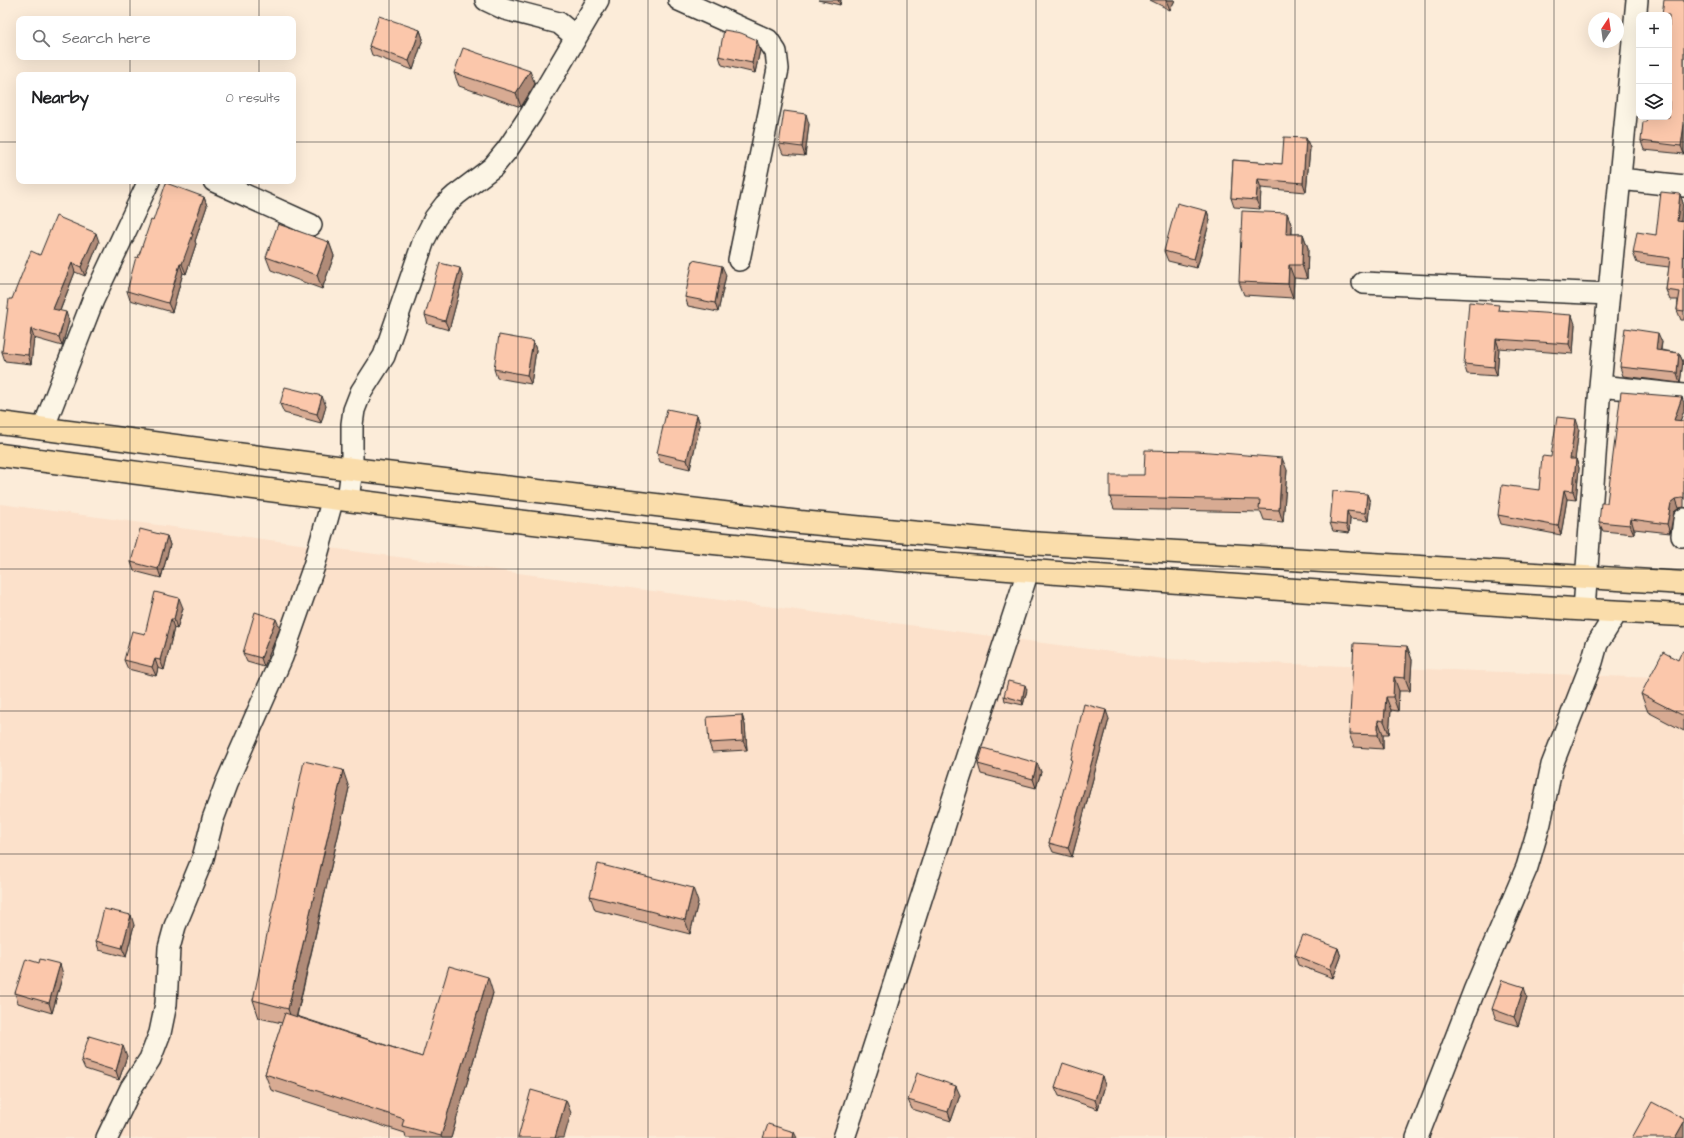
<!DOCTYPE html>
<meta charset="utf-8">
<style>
:root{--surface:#fff;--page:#f2f2f2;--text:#202124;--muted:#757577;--line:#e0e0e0}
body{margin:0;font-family:"Architects Daughter",sans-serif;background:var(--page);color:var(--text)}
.controls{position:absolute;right:12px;top:12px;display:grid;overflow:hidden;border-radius:8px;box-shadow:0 4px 16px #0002}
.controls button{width:36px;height:36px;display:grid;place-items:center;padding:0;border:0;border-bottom:1px solid var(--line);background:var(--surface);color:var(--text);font:20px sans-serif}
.compass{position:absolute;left:1588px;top:12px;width:36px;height:36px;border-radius:50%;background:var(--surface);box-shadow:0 4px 16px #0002;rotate:13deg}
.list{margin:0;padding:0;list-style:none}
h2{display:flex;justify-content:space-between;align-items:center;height:52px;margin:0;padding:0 16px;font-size:17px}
h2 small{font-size:13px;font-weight:400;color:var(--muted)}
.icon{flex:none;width:22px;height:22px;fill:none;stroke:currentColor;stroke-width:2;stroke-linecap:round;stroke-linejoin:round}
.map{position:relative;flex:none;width:1684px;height:1138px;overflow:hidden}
.search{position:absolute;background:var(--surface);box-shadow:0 4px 16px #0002;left:16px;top:16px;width:280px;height:44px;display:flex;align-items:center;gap:10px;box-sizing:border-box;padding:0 14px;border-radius:8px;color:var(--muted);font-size:15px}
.panel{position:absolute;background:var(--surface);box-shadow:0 4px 16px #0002;left:16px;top:72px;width:280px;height:112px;border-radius:8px}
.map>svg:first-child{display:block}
</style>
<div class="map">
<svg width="1684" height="1138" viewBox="0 0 1684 1138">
<rect width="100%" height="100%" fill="#fcecd9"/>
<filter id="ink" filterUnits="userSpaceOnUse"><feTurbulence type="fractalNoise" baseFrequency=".025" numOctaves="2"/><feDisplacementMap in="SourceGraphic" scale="8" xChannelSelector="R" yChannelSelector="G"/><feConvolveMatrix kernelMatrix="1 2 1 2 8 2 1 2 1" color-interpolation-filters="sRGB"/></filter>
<g filter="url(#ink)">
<path fill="#fce1cb" d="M0,504l1164,155 520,20v459h-1684z"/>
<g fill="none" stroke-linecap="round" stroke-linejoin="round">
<g stroke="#2b2b2b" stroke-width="24">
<path id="minor" d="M486,0l19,9 54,14 17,14
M679,0l89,40 8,12 2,17 -39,191
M1620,179l64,7
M214,181l97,44
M1363,283l246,11
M1600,386l84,9
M43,429l50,-129 56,-119
M348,500l4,-31v-45l2,-14 7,-18 23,-36 40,-116 11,-22 10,-13 11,-10 37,-28 14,-17 24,-36 67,-114
M1682,536l2,-17
M1584,610l16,-224 37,-386
M107,1138l24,-50 19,-29 10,-26 6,-29 3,-56 6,-22 28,-68 10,-39 13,-35 56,-127 32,-91 19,-68
M844,1138c35,-104 67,-209 101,-314 27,-85 56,-169 83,-253
M1417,1138l57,-147 53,-124 13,-44 12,-58 40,-103 5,-18 20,-32"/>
</g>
<g stroke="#2b2b2b" stroke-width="25">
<path id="highway" d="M0,423l352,46 448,53 229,21 655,40
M0,455c225,29 450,60 675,84 211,22 424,38 636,52 124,9 248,18 373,24"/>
</g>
<use href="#minor" stroke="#fcf5e5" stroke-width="21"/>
<use href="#highway" stroke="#faddab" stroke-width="22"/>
</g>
<path fill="#d8ab93" stroke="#2b2b2b" d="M818,0h23l-1,5z
M1150,0h25l-5,10z
M1684,0v154l-40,-4 -3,-9 5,-19z
M420,30l3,9 -10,31 -41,-15 -3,-9z
M760,50l-5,23 -33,-8 -3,-9z
M454,73l81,11 -14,23 -62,-21z
M809,124l-4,32 -22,-2 -4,-10z
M1306,138l4,10 -4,44 -45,-4 -1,21 -26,-2 -3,-9 2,-38 49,4z
M1680,194l3,9 -2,19h3v98h-3l-4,-10 1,-10h-8l-4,-10 3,-23 -32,-4 -4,-10 23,-18z
M204,197l3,9 -12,35 1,3 -10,30 -3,-1 -11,39 -42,-12 -3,-9 11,-33 15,-37z
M1207,211l3,9 -13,48 -29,-7 -4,-10z
M1287,213l5,14v7h11l5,14 -1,31 -13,-1 -1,20 -49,-3 -5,-13z
M99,242l-14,34 -10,-4 -15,39 9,10 -7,25 -28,-8 -3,26 -26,-3 -3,-9 10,-53 28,-44z
M329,242l5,14 -12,33 -51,-19 -5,-13z
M726,275l-8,37 -30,-6 -3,-9z
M463,278l-14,52 -21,-6 -3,-9z
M1501,310l74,14 -2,30 -74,-6 -2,28 -30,-2 -3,-10z
M533,341l3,9 -5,34 -34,-6 -3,-9z
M1662,342l-1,8 18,3 4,9 -3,21 -57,-7 -3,-9z
M1684,403v8l-4,10h4v86l-5,1 -5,4 -4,21 -36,-4v5l-31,-3 -4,-9 8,-19z
M280,404l46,2 -5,17 -37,-10z
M697,415l3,10 -10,44 -30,-7 -3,-9z
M1579,428l-4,31h1l3,9 -3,32 -9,-1 -6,36 -60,-11 -3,-9 41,-25 12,-33z
M1287,470l-4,52 -19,-2 -3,-8 -147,-3 -4,-12 34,-22z
M1367,494l3,8 -2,19 -18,-2 -1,14 -16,-2 -3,-8z
M167,536l3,9 -9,33 -27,-7 -3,-9z
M183,608l-6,21 -3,-1 -10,42 -6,-2 -2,8 -28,-7 -4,-9 21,-26z
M280,628l-16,39 -17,-5 -4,-9z
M1407,646l5,14 -2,31h-11l-1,20 -7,-1 -2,24h-6v15l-29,-2 -5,-13z
M1684,652v79l-36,-19 -7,-18 37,-34z
M1027,690l-4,15 -18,-4 -1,-5z
M742,715l3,10 2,25 -35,2 -3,-9z
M1109,719l-37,138 -19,-5 -4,-9 23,-81 -1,-3z
M1037,763l4,9 -5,16 -55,-14 -3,-10z
M349,788l-52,228 125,41 71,-64 -42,145h-45l-1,-5 -134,-43 -6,-16 17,-51 -23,-5 -6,-18z
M590,896l108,6 -8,32 -95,-24z
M134,925l-8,32 -27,-7 -3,-9z
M1338,948l3,9 -8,21 -35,-13 -3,-10z
M63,974l-11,39 -34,-10 -3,-10z
M1527,997l-9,29 -22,-7 -4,-10z
M127,1056l-8,24 -34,-11 -4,-9z
M1105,1085l-7,24 -39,-13 -4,-9z
M960,1095l-9,26 -39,-12 -4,-9z"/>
<path fill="#b08b78" stroke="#2b2b2b" d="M838,0h3l-1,5z
M1166,0h9l-5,10z
M420,30l3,9 -10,31 -4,-9z
M757,40l3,10 -5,23 -3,-10z
M530,71l5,13 -14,23 -5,-14z
M806,114l3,10 -4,32 -3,-9z
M1684,124v30l-3,-8z
M1306,138l4,10 -4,44 -3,-9z
M1258,179l3,9 -1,21 -4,-9z
M1680,194l3,9 -3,27 -3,-9z
M204,197l3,9 -12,35 1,3 -10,30 -4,-10 9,-30z
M1207,211l3,9 -13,48 -3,-9z
M1287,213l5,14 -1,21 -5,-14z
M96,233l3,9 -14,34 -4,-9z
M1303,234l5,14 -1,31 -5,-14z
M329,242l5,14 -12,33 -5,-14z
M72,263l3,9 -18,46 -4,-9z
M180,264l3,9 -11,39 -4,-9z
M1289,265l5,13 -1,20 -5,-14z
M722,266l4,9 -8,37 -3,-9z
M460,268l3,10 -14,52 -4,-9z
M66,312l3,9 -7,25 -3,-9z
M1572,315l3,9 -2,30 -4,-10z
M31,329l3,9 -3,26 -3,-9z
M1658,333l4,9 -3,17 -3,-9z
M1496,339l3,9 -2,28 -3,-9z
M533,341l3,9 -5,34 -4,-9z
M1679,353l4,9 -3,21 -3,-10z
M322,396l4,10 -5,17 -4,-9z
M1682,397l2,6v8l-7,18 -3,-9z
M697,415l3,10 -10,44 -3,-9z
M1576,419l3,9 -5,40 -4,-9z
M1282,458l5,12 -4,52 -4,-12z
M1576,459l3,9 -3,32 -3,-9z
M1564,490l3,9 -6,36 -3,-9z
M1367,494l3,8 -2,19 -3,-8z
M1676,499l3,9 -5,4 -4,21 -3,-9 4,-21z
M1347,511l3,8 -1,14 -3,-8z
M1631,519l3,10v5l-4,-9z
M167,536l3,9 -9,33 -3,-9z
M179,598l4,10 -6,21 -3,-10z
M171,619l3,9 -10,42 -4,-10z
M276,619l4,9 -16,39 -3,-9z
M1407,646l5,14 -2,31 -5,-13z
M155,659l3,9 -2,8 -4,-9z
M1394,677l5,14 -1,20 -5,-14z
M1025,685l2,5 -4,15 -1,-4z
M1386,697l5,13 -2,24 -5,-13z
M1106,710l3,9 -37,138 -4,-9z
M742,715l3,10 2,25 -4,-9z
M1378,720l5,14v15l-5,-14z
M1037,763l4,9 -5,16 -3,-9z
M343,770l6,18 -55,239 -6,-18z
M693,888l5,14 -8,32 -5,-14z
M131,915l3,10 -8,32 -4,-9z
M1338,948l3,9 -8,21 -3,-9z
M60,964l3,10 -11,39 -3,-10z
M488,977l5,16 -42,145h-9l-1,-2z
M1524,987l3,10 -9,29 -4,-9z
M123,1046l4,10 -8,24 -3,-9z
M1102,1076l3,9 -7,24 -3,-9z
M956,1086l4,9 -9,26 -3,-9z
M566,1100l5,13 -7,25h-9z
M1684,1122v16h-9z
M794,1132l3,6h-4z"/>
<path fill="#fbc7ab" stroke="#2b2b2b" d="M1664,0h20v124l-3,22 -40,-5 2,-19h3l1,-5h22v-102h-7z
M379,16l41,14 -11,31 -40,-15z
M724,30l17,3 16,7 -5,23 -33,-7z
M463,48l67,23 -14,22 -62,-20z
M784,111l22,3 -4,33 -23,-3z
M1284,137l22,1 -3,45 -45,-4 -2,21 -25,-2 2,-38 49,4z
M166,183l38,14 -13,37h2l-11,30h-2l-12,39 -41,-12 9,-34 2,1 13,-38 2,1z
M1661,192l19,2 -3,27 7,1 -1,55h1v34l-7,-1 3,-18 -14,-2 4,-32 -37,-5 4,-21 19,3z
M1177,203l30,8 -13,48 -30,-8z
M1242,211l45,2 -1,21h17l-1,31h-13l-1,19 -49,-2z
M56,216l40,17 -15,34 -9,-4 -19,46 13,3 -7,25 -28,-8 -3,26 -26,-3 7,-53h3l19,-48 9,4z
M278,224l51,18 -12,33 -51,-18z
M693,260l29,6 -7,37 -30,-6z
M440,263l20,5 -15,53 -20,-6z
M1469,302l30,3 -1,5 74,5 -3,29 -73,-5 -2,28 -30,-3z
M1625,328l33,5 -2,17 23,3 -2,20 -57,-6z
M499,335l34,6 -6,34 -33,-6z
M285,387l37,9 -5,18 -37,-10z
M1621,392l61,5 -8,23 10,1v78l-2,-1 -6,1 -5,4 -4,21 -36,-5 -1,6 -31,-3 2,-19h6z
M667,409l30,6 -10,45 -30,-7z
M1557,417l19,2 -6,40h6l-3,32 -9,-1 -6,36 -60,-11 4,-30 37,5 3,-34 9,1z
M1145,450l52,1 85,7 -3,52 -20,-1 1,-9 -150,-3v-22h34z
M1333,491l34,3 -2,19 -18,-2 -1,14 -16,-2z
M140,529l27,7 -9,33 -27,-7z
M155,592l24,6 -5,21h-3l-11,41 -5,-1 -3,8 -28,-7 8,-29 13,3z
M255,612l21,7 -15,39 -18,-5z
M1354,643l53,3 -2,32 -11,-1 -1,20h-7l-2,24 -6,-1v15l-29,-1z
M1682,651l2,1v64l-43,-22 22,-42 15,8z
M1008,681l17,4 -3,16 -18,-5z
M1084,704l22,6 -38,138 -19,-5 23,-84h-1z
M742,715l1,26 -34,2 -2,-26z
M983,748l54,15 -4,16 -55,-15z
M304,761l39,9 -55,239 -35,-9z
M598,864l95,24 -8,32 -95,-24z
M104,909l27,6 -9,33 -26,-7z
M1303,935l35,13 -8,21 -35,-14z
M26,959l13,4 1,-4 20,5 -11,39 -34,-10z
M449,966l39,11 -47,159 -39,-10 2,-7 -139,-45 20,-61 137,44z
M1502,980l22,7 -10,30 -22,-8z
M89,1036l34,10 -7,25 -35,-11z
M1063,1063l39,13 -7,24 -40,-13z
M917,1073l39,13 -8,26 -40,-12z
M531,1090l35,10 -11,38h-37z
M1652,1102l32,17v3l-9,16h-43z
M768,1124l26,8 -1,6h-30z"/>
</g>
<path fill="none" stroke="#2b2b2b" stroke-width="1" stroke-opacity="0.55" d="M130,0v19M259,0v19M389,0v1138M518,0v1138M648,0v1138M777,0v1138M907,0v1138M1036,0v1138M1166,0v1138M1295,0v1138M1425,0v1138M1554,0v1138M130,57v18M259,57v18M0,142h19M293,142h1391M130,181v957M259,181v957M0,284h1684M0,427h1684M0,569h1684M0,711h1684M0,854h1684M0,996h1684"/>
</svg>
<div class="controls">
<button>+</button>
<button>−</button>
<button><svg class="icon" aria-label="layers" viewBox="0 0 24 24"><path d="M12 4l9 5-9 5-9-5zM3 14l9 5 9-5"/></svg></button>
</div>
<svg class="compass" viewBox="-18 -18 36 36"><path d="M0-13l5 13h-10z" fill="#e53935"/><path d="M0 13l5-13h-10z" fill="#757577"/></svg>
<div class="search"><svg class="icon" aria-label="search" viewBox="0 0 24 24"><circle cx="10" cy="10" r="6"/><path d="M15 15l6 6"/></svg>Search here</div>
<section class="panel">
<h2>Nearby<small>0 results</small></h2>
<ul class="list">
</ul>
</section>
</div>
